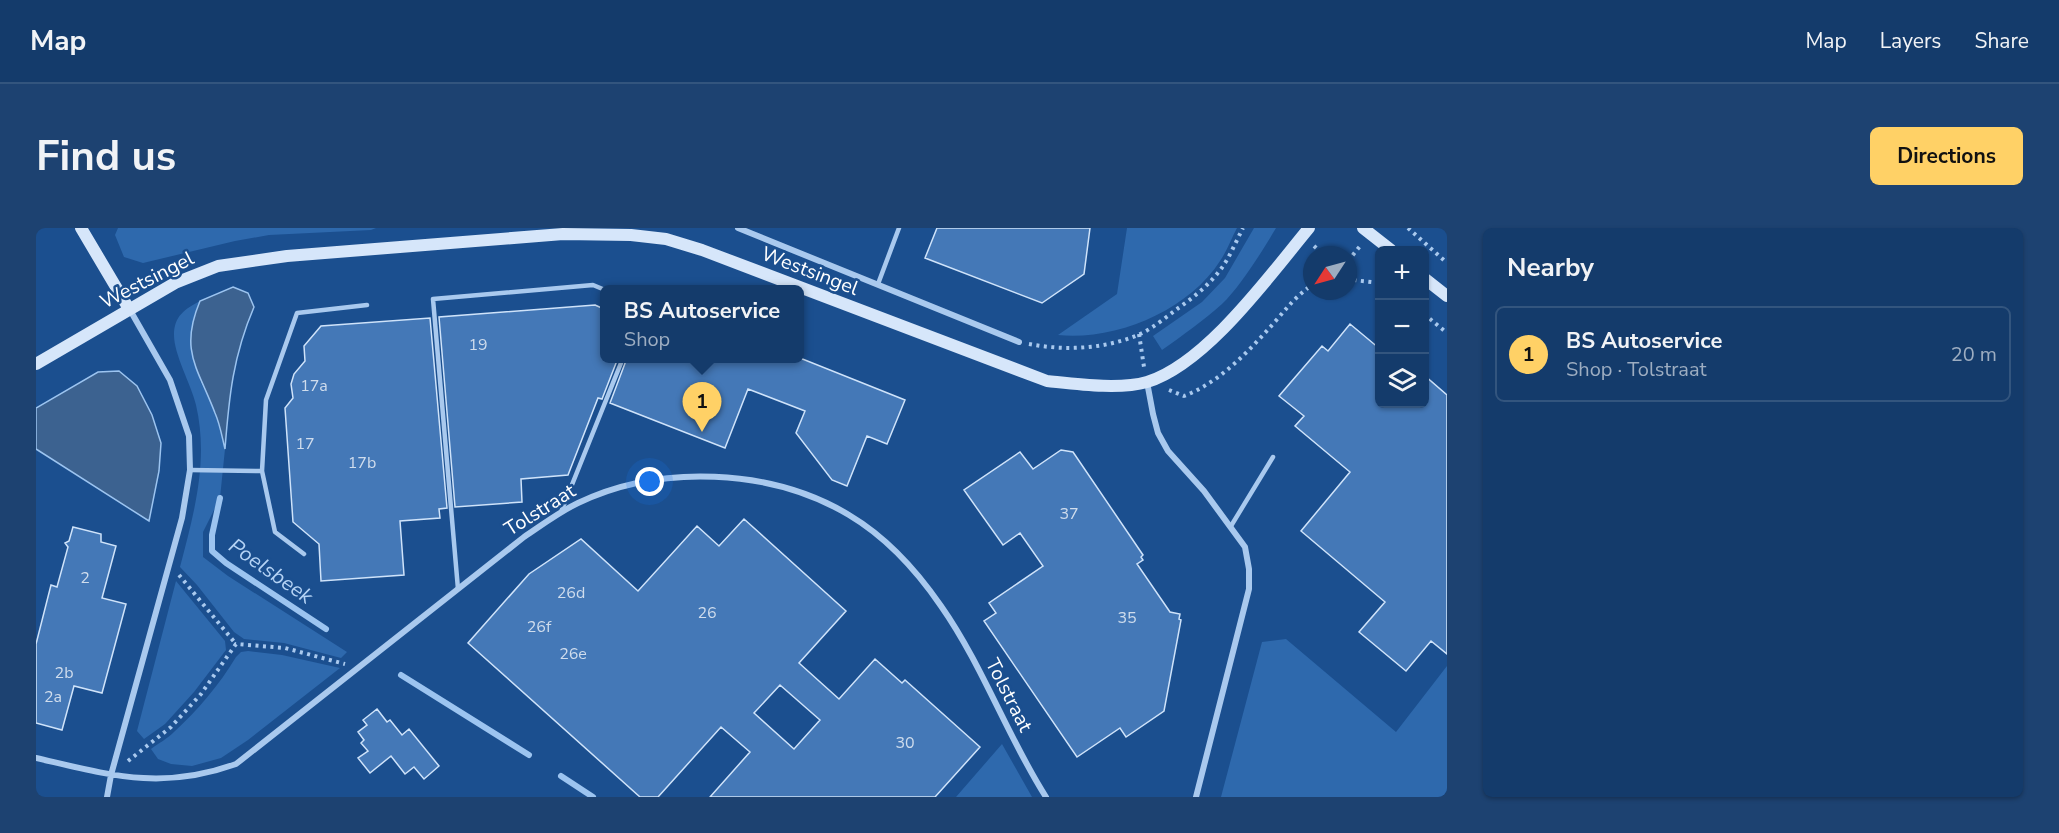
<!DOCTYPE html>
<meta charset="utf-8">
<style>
:root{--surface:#143b6b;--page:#1d4271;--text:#f1f3f6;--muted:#9dadc1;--line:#33557e;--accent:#ffd166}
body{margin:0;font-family:"Nunito Sans",sans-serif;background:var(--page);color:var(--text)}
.controls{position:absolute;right:18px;top:18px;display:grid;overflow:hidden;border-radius:9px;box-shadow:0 2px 4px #0004}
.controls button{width:54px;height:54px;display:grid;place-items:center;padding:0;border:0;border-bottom:2px solid var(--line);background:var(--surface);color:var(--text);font:30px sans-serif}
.compass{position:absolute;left:1267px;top:18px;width:54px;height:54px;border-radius:50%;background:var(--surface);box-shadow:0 2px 4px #0004;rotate:234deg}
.you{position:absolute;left:614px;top:254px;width:21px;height:21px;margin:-15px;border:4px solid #fff;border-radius:50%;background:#1a73e8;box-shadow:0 0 0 9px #1a73e833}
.badge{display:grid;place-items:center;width:39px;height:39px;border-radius:50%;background:var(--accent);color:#111;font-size:20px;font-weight:700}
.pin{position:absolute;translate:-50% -50px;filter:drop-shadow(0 2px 3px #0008)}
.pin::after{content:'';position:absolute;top:32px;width:21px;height:18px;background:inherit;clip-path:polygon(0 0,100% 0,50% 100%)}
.popup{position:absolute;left:564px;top:57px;width:204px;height:78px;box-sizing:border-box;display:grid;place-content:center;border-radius:9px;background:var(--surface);filter:drop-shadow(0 2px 4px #0005);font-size:20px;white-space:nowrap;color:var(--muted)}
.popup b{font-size:22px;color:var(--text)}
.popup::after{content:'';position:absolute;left:50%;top:100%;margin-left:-12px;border:12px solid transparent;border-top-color:var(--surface)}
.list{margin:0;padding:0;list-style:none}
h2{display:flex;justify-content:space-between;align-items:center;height:78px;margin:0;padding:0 24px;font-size:26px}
h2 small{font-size:20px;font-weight:400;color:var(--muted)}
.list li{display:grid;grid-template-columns:39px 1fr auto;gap:18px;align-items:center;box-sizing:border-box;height:96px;margin:0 12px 12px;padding:0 12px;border:2px solid var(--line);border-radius:9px}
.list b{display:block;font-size:22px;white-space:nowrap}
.list p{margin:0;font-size:20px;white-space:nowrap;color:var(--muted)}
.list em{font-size:20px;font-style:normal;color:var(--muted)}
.icon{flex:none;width:33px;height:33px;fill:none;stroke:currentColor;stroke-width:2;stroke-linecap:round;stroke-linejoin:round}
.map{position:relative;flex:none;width:1411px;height:569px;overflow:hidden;border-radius:9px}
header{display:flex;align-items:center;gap:36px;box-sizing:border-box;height:84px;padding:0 30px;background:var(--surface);border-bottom:2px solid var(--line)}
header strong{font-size:28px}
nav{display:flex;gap:33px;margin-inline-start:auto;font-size:21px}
.intro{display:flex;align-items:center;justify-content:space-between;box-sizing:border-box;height:144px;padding:0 36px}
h1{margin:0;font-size:42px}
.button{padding:15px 27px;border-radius:9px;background:var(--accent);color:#111;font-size:21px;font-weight:700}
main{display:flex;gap:36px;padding:0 36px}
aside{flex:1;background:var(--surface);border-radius:9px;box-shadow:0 2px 4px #0004}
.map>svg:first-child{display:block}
</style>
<header>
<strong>Map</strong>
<nav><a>Map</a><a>Layers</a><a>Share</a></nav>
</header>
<div class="intro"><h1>Find us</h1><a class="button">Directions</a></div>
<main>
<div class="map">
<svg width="1411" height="569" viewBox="0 0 1411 569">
<rect width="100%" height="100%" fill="#1b4f8f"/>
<path fill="#2e69ad" d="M82,0h258l-5,2 -102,5 -34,6 -92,22 -19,-6 -9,-22z
M1091,0h110c-6,11 -10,23 -17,33 -32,50 -105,80 -162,74l59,-41z
M1218,0h22c-13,22 -36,59 -54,76 -19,17 -39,31 -60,46l-9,-14 49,-34 23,-24z
M164,73l-6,14 6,66 16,32 9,36 -5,49 -17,34v25l25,19 119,76 -6,6 -57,-15 -40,-4 -10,-7 -37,-47 -17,-18c14,-54 29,-106 16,-162 -5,-21 -22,-50 -22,-70 0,-19 11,-26 26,-34z
M140,353l49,60 1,9 -32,42 -29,32 -21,15 -7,-8z
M1250,411l110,93 51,-66v131h-226l41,-155z
M212,423l34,4 58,13 -92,72 -27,18 -29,8 -21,-2 -13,-5 -7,-10c8,-6 16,-10 23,-17 23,-21 46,-48 62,-75l5,-5z
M966,516l30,53h-76z"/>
<path fill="#3c6290" stroke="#9cc4f0" stroke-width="1.5" d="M197,59l15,6 6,14c-21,49 -25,90 -29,142 -3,-12 -5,-25 -10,-36 -17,-45 -36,-62 -15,-112z
M83,143l18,15 15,29 9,28 -2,28 -10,50 -113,-72v-41l62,-36z"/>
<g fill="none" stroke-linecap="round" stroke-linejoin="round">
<path stroke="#9cc4f0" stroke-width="6" d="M184,270l-8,37v16l14,12 100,66
M365,447l128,80
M525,548l32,21"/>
</g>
<path fill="#4478b7" stroke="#cfe3fa" stroke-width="1.5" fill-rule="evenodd" d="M901,0h153l-6,46 -42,29 -117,-45z
M559,77l9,4v49h14l-16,41 -4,-1 -30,77 -47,4 1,23 -67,5 -16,-190z
M394,90l17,190 -8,1 1,9 -40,3 4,54 -83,6 -2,-37 -26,-22 -8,-114 8,-10 -2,-14 3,-10 11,-13 -1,-15 17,-20z
M1314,96l30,25v55h45v-28l22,19v259l-16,-13 -25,30 -47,-39 26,-30 -84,-71 49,-59 -55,-46 9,-10 -25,-20 43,-50 6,5z
M591,130h173l105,42 -18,44 -20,-8 -20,50 -15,-6 -36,-47 9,-22 -57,-22 -23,59 -115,-45z
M1025,222l12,2 70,103 -2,2 2,3 -6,4 33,48 10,2 -1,5 2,1 -17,91 -38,26 -6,-9 -43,29 -93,-136 12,-8 -7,-10 54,-37 -23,-33 -17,12 -39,-55 56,-38 13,17z
M708,291l102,92 -47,52 40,36 36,-40 27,24 3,-3 75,67 -45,50h-225l40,-45 -29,-25 -63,70h-18l-172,-154 61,-69 52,-35 57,52 59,-65 22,20zM744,457l40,35 -26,29 -40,-36z
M37,299l28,7v8l15,4 -14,52 24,6 -24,89 -28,-7 -12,44 -26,-7v-79l15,-59 6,2 11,-40 -3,-4 4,-2z
M341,481l10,13 3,-2 12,15 7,-6 30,37 -15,13 -10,-12 -9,7 -14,-18 -21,17 -12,-15 10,-7 -7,-8 3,-3 -6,-8 9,-7 -4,-5z"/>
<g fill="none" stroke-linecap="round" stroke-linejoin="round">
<path stroke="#a9c9ee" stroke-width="4" stroke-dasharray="3 4.5" stroke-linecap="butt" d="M1372,0l39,35
M1278,18l10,9
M1312,33l13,-16
M1312,47l5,5 27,3
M1388,86l23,19
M1103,106l5,33
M993,116c36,7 75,5 109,-9 14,-6 27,-17 39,-26 16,-11 32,-24 44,-40 9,-12 15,-28 22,-41
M1133,162l15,6c36,-14 64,-44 89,-72 13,-15 23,-28 39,-39
M143,347l57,69
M92,533l43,-34 30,-33 35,-50 49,4 60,16"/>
<path stroke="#a9c9ee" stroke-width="4.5" d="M842,56l21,-56
M154,242l72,1
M525,284l62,-154
M1195,298l42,-69
M268,326l-29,-22 -13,-61 4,-71 31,-87 70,-8
M422,361l-25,-290 160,-14 12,5"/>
<path stroke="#a9c9ee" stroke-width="6" d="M702,0l281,114
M1111,154l6,32 5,19 10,18 36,40 41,56 4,22v20l-53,208
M0,530c74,17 125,33 200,6l288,-227c18,-12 35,-25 54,-34 81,-39 193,-35 271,12 37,22 68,56 92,91 42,60 66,130 105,191
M71,569l4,-22 71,-257 8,-48 -1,-34 -19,-56 -40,-70"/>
<path stroke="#d6e6fa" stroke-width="12" d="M45,0l48,81
M1327,0l28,22
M1388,50l23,18
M0,136l139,-81 43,-17 69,-10 276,-22 68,1 35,4 36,11 345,131c29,3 72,9 100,1 59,-18 123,-107 162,-154"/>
</g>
<g text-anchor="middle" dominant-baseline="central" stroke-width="5" stroke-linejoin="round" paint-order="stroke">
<g font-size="16" fill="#d0dded">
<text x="442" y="117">19</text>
<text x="278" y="158">17a</text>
<text x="269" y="216">17</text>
<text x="326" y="235">17b</text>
<text x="1033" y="286">37</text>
<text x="49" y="350">2</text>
<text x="535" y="365">26d</text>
<text x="671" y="385">26</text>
<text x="1091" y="390">35</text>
<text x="503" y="399">26f</text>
<text x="537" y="426">26e</text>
<text x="28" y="445">2b</text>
<text x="17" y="469">2a</text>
<text x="869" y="515">30</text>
</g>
<g font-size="20" fill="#fff" stroke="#1b4f8f">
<text transform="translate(774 43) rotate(21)">Westsingel</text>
<text transform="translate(111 52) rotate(-27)">Westsingel</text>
<text transform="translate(504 282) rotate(-32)">Tolstraat</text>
<text transform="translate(973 467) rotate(63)">Tolstraat</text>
</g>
<g font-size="21" font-style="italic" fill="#b5d3f5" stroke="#1b4f8f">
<text transform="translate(235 343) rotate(35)">Poelsbeek</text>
</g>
</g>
</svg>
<div class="controls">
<button>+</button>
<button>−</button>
<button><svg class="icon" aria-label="layers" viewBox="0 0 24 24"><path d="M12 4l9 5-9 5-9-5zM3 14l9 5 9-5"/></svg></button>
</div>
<svg class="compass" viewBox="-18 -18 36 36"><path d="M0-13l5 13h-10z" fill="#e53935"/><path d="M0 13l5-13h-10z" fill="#9dadc1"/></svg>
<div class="you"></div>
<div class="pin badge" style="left:666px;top:204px">1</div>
<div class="popup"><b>BS Autoservice</b>Shop</div>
</div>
<aside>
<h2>Nearby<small></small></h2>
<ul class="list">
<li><span class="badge">1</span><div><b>BS Autoservice</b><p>Shop · Tolstraat</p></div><em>20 m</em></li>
</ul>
</aside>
</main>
